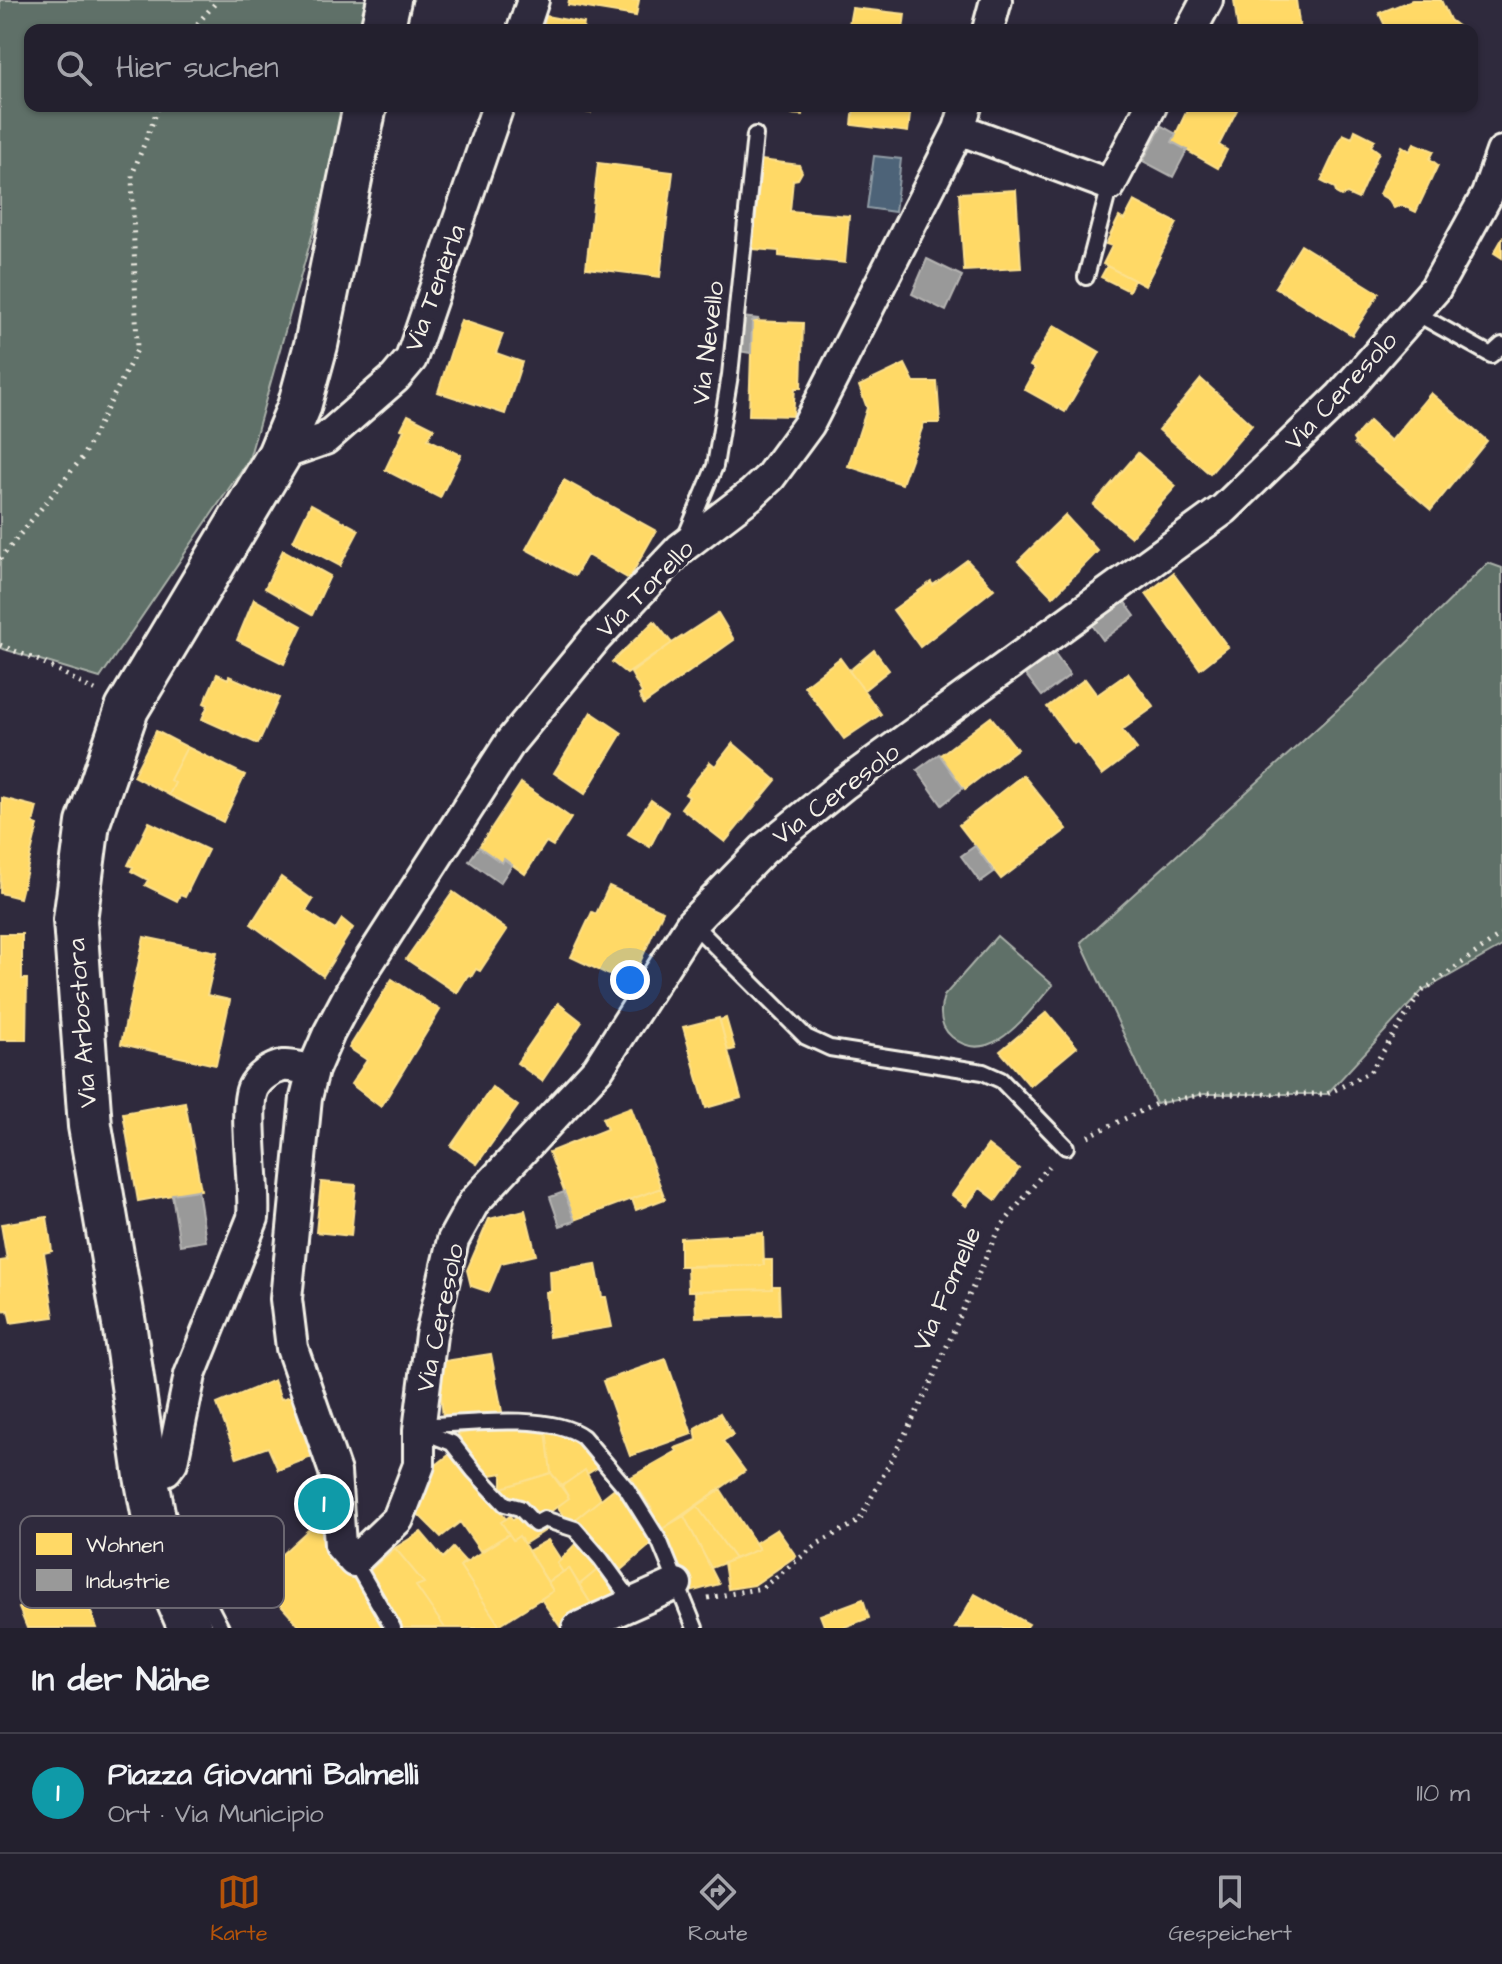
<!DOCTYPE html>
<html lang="de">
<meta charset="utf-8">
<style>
:root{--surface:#23202e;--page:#2f2d3a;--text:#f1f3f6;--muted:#a3a3aa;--line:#403e4a;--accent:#b45309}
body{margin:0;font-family:"Architects Daughter",sans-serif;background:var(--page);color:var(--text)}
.you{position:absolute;left:630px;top:980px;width:28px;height:28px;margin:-20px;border:6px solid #fff;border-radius:50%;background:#1a73e8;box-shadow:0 0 0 12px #1a73e833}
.badge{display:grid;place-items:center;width:52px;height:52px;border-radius:50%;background:var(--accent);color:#fff;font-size:26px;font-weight:700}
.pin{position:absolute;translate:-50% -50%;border:4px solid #fff;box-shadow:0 2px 8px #0006}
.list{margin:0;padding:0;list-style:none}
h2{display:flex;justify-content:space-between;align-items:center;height:104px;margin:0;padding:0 32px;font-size:34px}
h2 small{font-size:26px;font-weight:400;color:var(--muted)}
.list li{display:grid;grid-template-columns:52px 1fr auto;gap:24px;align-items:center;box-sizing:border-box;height:120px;padding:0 32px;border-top:2px solid var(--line)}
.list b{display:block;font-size:30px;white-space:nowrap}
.list p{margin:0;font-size:26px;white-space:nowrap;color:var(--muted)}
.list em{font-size:26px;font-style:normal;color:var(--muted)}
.icon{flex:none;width:44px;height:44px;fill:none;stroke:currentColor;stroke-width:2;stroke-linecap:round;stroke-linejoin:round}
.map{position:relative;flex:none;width:1502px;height:1628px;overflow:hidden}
.search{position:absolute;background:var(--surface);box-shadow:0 2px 6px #0004;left:24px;right:24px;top:24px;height:88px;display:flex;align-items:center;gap:20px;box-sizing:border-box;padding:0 28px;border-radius:16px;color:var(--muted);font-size:30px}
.sheet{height:224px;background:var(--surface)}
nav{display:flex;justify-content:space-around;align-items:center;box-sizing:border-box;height:112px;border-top:2px solid var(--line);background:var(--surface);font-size:22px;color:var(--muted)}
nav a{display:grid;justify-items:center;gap:4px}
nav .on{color:var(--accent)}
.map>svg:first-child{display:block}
</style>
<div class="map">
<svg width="1502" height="1628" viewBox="0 0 1502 1628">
<rect width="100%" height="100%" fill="#2f2a3d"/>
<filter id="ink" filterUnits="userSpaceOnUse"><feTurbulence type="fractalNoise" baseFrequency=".0125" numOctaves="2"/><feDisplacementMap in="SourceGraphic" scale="16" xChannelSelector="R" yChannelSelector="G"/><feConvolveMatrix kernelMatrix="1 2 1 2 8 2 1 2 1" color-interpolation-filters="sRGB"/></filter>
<g filter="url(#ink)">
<path fill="#5e6f67" stroke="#a9b0a8" stroke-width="2" d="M0,0h413l-15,30h-368v76h331l-29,59 -83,294 -149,219 -100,-30z
M1488,563l14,5v378l-81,46 -94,102h-123l-48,10 -75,-162 276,-250z
M997,936l56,49c-24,25 -61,85 -101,52 -13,-11 -13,-26 -8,-41z"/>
<path fill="#4d6478" stroke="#909ca5" stroke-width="2" d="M874,156l27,3 -6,53 -28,-4z"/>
<path fill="#ffd966" stroke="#fce08d" stroke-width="2" d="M569,0h70l-3,16 -68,-11z
M1234,0h62l4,30h-62z
M1412,0h29l9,20 13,10h-76l-8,-17z
M852,8l53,6 -2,16h-55z
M546,16l38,7 -1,7h-40z
M551,106h41l-1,7z
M703,106h61l-1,6z
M764,106h39l-1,9 -39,-3z
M854,106h57l-3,26 -56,-7z
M1189,106h40l8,4 -18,35 8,5 -9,18 -46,-26z
M1355,130l20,10 -4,6 8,6 -21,47 -11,-5 -6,2 -5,-3 -1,-5 -14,-7 22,-47 9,4z
M1414,143l20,8 -4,8 8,6 -22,47 -15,-7 -7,3 -5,-8 -10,-6 23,-48 8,5z
M761,160l38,5 3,7 -4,7 -5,1 -3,31 59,5 -4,47 -66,-7v-5l-26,-2z
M598,163l75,9 -13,105 -74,-9z
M1016,190l5,78 -57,3 -5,-78z
M1134,201l43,22 -32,63 -42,-22 9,-18 -6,-2 13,-27 5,3z
M1502,239v19l-8,-5z
M1301,245l78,48 -27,42 -77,-48z
M1107,266l27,14 -5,11 -28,-14z
M461,320l42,14 -7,19 26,9 -17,52 -67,-22z
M752,321l51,2 -2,65h-6l-2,28 -44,-1z
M1054,325l46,27 -35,60 -41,-23 11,-20 -5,-3z
M905,364l9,18h23l3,41h-16l-22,61 -54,-18 19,-58 -8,-22z
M1201,379l51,46 -42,49 -51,-44z
M1431,393l56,48 -56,69 -77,-66 1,-2 -2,-3 16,-18 22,20z
M408,415l26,13 -6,11 33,16 -21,43 -55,-28 19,-40 -3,-1z
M1138,453l38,33 -45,51 -38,-32z
M564,480l92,51 -27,48 -42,-24 -12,21 -49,-27z
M311,504l48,26 -19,36 -47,-25z
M1065,515l33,36 -45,46 -35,-36z
M283,550l47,26 -18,39 -47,-27z
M967,560l27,29 -74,58 -27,-37 38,-28 2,3z
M1173,573l55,74 -28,22 -54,-75z
M254,599l48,27 -18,38 -47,-24z
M718,613l16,27 -90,64 -5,-9 3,-2 -11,-20 41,-30z
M654,621l18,22 -45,31 -15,-12z
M874,650l15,20 -25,20 -15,-19z
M840,658l41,56 -37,25 -40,-53z
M1128,673l26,34 -32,23 15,19 -35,26 -25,-33 -3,2 -27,-37 38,-28 12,16z
M217,674l11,5 1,-3 50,22 -21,46 -56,-25 6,-14 -4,-2z
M591,712l31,21 -37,61 -31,-21z
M991,717l26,32 -52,40 -26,-33z
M156,731l31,16 -17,33 5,3 -6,12 -36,-19z
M733,743l43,37 -51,62 -44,-34 8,-11 -4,-3 25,-32 5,4z
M187,747l58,28 -22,47 -54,-27 6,-12 -5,-3z
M1023,775l44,54 -66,50 -42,-54z
M521,783l50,35 -18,28 -7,-4 -21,32 -21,-15 -2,4 -23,-16z
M2,798l35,9 -4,16 5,2 -18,73 -20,-5z
M651,800l17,12 -18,35 -22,-13z
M149,822l59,28 -23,47 -5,-2 -3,6 -32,-16 3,-5 -17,-9 2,-4 -5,-2z
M281,877l32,23 -7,11 29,19 7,-11 11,9 -30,48 -72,-52z
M609,886l54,25 -25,56 -8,-3 -8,17 -51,-24 21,-45 4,2z
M453,892l54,38 -27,41 -4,-2 -5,8 -3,-2 -11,18 -51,-34z
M0,934h22v45h5l-1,61h-26z
M144,937l73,15 -10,43 23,5 -14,65 -95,-21z
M392,979l48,31 -59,97 -30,-23 16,-24 -18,-12z
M558,1003l24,19 -40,59 -25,-18z
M1047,1012l30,35 -47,39 -30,-35z
M719,1018l22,80 -35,10 -23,-81z
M726,1018l9,31 -7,2 -8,-31z
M492,1087l26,19 -41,58 -26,-18z
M185,1102l16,88 -63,11 -15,-88z
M631,1107l30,81 -86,32 -26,-68 58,-23 -5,-11z
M988,1145l31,24 -23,31 -16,-12 -14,18 -14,-11z
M321,1182l35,3 -5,51 -35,-4z
M661,1188l4,11 -29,11 -4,-11z
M525,1210l11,45 -35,8 -12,29 -18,-6 -4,-16 22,-51z
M47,1217l5,34 -8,2 10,64 -43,6 -3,-13 -8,1v-50l7,-1 -6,-36z
M763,1233l1,32 -84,1v-28z
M763,1260h9v29l-84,2 -1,-24 77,-2z
M596,1264l6,33h4l6,30 -63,10 -3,-45h5l-1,-21z
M772,1286h7l1,28 -84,3 -1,-26 77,-2z
M491,1354l12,63 -60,1 -5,-56z
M666,1359l26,75 -62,22 -27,-75z
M274,1380l7,19 18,-5 23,59 -44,17 -10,-23 -31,11 -20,-54z
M720,1413l13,22 -10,6 22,30 -84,59 -12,-19 3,-2 -21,-32 46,-26 -2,-3 22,-8 -2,-12z
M518,1424l28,4 5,45 -49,15v-15l-21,4 -23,-43z
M546,1431l26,1 25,36 -10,6 -2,-4 -23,16 -11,-13z
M454,1451l52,68 -5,3 8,12 -29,17 -20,-29 -19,15 -33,-33 18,-31z
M585,1470l16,29 -30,24v3l-14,-19 12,-9 -7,-12z
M551,1473l18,25 -34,25 -31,-28 -2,-7z
M616,1487l40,53 -40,34 -45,-51z
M721,1490l38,59 -24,10 -38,-53z
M697,1506l38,53 -24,9 -27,-52z
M523,1514l19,7 7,7 -25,16 -5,-8 -6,4 -12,-18 9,-6 3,4z
M684,1516l35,68 -33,9 -31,-60z
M320,1519l68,102 -8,7h-79l-45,-50z
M777,1529l19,27 -42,29 -26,4 -4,-26 35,-14 -4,-6z
M421,1532l22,26 10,-10 12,13 -5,5 39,59 -5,3h-49l-29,-42 8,-3 -29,-35z
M509,1534l4,6 6,-4 34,55 -54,34 -39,-59z
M581,1538l21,28 -23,19 -10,-17 -6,4 -6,-9z
M548,1540l13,20 -4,3 6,9 -15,10 -20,-31z
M395,1548l29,35 -8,3 29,42h-48l-34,-51z
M602,1566l19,27 -26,17 -16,-25z
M569,1568l26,42 -25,18h-9l-20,-29 12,-8 -5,-9z
M81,1585l16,43h-70l-8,-20z
M975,1594l54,30 -3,4h-71z
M863,1599l6,19 -27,10h-17l-5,-13z"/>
<path fill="#999" stroke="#b4b3b1" stroke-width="2" d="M1162,126l14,8 -4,8 15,8 -14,27 -30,-16z
M927,259l35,17 -16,35 -34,-17z
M742,317l17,2 -7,2 -1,32 -13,-2z
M1119,594l16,22 -32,24 -16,-22z
M1051,649l19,26 -28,21 -20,-26z
M939,754l24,34 -21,17 -25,-35z
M975,846l19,26 -14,10 -19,-26z
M479,847l23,16 2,-4 8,6 -12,18 -31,-22z
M198,1190l8,51 -26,4 -8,-51z
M564,1192l11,29 -15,5 -10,-29z"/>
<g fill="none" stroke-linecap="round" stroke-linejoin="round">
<g stroke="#f4f1e8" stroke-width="20">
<path id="lane" d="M1086,277l24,-92
M1414,312l77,43 11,-10
M685,538l30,-72 15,-91 25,-240
M692,923l114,114 24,11 153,24 18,8 65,67
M419,1426c42,-2 131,-14 164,11l44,52 33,53 35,86
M419,1430l33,13 22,28 31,33 15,4 15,16 9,-5 31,10 26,30 32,44
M177,1560l17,16 27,52
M354,1561l39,67"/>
</g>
<g stroke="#f4f1e8" stroke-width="36">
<path id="street" d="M523,30l10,-30
M988,30l8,-30
M1191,30l16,-30
M966,106l-7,23 -150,295 -39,53 -18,17 -72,55 -85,90 -84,102 -155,241 -27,51 -16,37 -7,28 -20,201 6,49 43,124 5,73 14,16 44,-42 21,-54v-35l12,-95 22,-95 21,-38 124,-133 94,-146 71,-73 80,-65 381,-276 117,-113 94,-107 52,-94 15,-43
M959,129l151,56 41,-79
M279,455l46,-16 70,-61 16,-19 87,-253
M146,1476l20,-6 6,-8 18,-87 63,-157c3,-31 -10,-110 0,-130 5,-11 19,-20 30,-22 9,-1 21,3 30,4
M578,1628l98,-44"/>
</g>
<g stroke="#f4f1e8" stroke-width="48">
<path id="secondary" d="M382,30l7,-30
M190,1628l-20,-46 -11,-38 -13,-68 -21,-146 -35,-204 -15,-206 13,-97 39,-114 152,-254 20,-48 17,-62 49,-239"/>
</g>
<path stroke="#f4f1e8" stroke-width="5" stroke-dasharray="2 6" stroke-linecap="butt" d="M192,30l26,-30
M0,559l82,-101 55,-108 -5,-175 27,-69
M0,645l42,17 53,29
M1088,1136l68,-32 48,-10h123l43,-22 51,-80 81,-58
M708,1598l54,-10 57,-45 40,-22 66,-125 72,-164 52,-66"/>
<use href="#lane" stroke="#2f2a3d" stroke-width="14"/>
<use href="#street" stroke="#2f2a3d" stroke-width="30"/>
<use href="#secondary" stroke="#2f2a3d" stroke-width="42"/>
</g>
</g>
<g text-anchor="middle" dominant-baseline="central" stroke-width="8" stroke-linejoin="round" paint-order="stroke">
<g font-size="26" fill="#f4f1e8" stroke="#2f2a3d">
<text transform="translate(435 288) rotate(-70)">Via Tenèrla</text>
<text transform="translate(708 343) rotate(-83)">Via Nevello</text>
<text transform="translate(1341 391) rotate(-47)">Via Ceresolo</text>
<text transform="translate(645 589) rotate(-45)">Via Torello</text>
<text transform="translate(836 794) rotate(-37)">Via Ceresolo</text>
<text transform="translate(82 1023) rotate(-94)">Via Arbostora</text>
<text transform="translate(947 1289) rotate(-66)">Via Fomelle</text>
<text transform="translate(440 1318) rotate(-78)">Via Ceresolo</text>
</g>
</g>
<rect x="20" y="1516" width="264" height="92" rx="12" fill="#2f2a3d" stroke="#6a6670" stroke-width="2"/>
<rect x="36" y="1533" width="36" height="22" fill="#ffd966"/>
<rect x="36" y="1569" width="36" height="22" fill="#999"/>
<g font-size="22" fill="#f4f1e8">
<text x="86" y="1552">Wohnen</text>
<text x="86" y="1588">Industrie</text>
</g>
</svg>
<div class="you"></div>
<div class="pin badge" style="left:324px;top:1504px;background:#0f9aa8">1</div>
<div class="search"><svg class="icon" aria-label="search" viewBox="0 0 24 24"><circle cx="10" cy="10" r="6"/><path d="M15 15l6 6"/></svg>Hier suchen</div>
</div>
<section class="sheet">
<h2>In der Nähe<small></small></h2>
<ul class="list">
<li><span class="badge" style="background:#0f9aa8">1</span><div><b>Piazza Giovanni Balmelli</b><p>Ort · Via Municipio</p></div><em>110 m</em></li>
</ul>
</section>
<nav>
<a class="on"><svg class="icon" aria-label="map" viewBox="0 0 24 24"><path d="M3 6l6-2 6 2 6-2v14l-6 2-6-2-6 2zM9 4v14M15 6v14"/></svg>Karte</a>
<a><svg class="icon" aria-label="directions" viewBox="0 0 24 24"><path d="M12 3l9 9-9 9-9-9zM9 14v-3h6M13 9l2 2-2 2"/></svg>Route</a>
<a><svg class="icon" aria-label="saved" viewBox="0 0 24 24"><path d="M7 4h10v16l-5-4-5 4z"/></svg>Gespeichert</a>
</nav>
